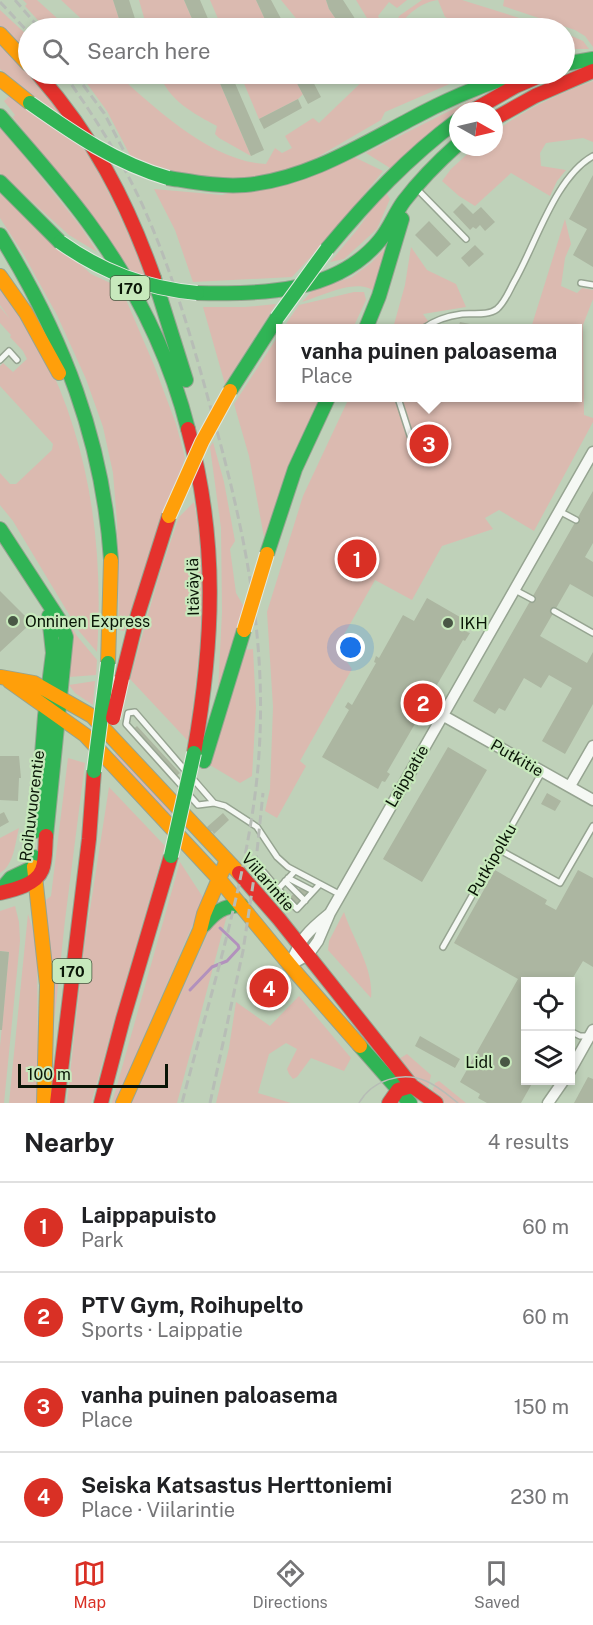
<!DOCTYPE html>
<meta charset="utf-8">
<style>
:root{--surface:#fff;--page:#f6f6f6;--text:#202124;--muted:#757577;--line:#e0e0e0;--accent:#d93025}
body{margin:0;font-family:"Public Sans",sans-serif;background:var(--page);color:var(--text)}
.controls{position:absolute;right:18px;bottom:18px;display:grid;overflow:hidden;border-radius:0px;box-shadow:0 3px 9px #0003}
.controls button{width:54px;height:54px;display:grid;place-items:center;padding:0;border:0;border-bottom:2px solid var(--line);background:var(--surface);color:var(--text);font:30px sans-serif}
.compass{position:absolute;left:449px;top:102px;width:54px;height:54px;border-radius:50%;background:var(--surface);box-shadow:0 3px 9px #0003;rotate:98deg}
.scale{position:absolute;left:18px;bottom:15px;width:150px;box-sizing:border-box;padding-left:6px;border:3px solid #091506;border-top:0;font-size:16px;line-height:21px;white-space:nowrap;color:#091506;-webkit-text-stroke:4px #c7e9bc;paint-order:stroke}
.you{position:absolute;left:351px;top:648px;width:21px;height:21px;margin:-15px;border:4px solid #fff;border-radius:50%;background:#1a73e8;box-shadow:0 0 0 9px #1a73e833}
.badge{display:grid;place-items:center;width:39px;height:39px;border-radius:50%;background:var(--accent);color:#fff;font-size:20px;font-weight:700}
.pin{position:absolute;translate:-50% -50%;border:3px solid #fff;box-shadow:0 2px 6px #0006}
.popup{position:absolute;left:276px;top:324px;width:306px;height:78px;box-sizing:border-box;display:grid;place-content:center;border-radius:0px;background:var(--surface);filter:drop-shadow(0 2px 4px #0005);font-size:20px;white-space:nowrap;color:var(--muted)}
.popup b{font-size:22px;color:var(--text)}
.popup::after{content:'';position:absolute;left:50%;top:100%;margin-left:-12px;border:12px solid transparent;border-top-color:var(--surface)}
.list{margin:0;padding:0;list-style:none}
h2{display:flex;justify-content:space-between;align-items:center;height:78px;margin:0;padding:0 24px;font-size:26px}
h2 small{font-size:20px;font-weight:400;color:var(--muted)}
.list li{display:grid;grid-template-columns:39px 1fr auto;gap:18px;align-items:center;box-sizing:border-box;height:90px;padding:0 24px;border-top:2px solid var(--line)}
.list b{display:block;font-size:22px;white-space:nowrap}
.list p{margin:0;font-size:20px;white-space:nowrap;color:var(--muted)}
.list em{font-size:20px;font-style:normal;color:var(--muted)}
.icon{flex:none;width:33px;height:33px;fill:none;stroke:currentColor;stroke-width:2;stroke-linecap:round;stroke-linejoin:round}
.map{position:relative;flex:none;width:593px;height:1103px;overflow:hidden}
.search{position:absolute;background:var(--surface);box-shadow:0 3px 9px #0003;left:18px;right:18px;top:18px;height:66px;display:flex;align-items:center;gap:15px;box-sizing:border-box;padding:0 21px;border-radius:33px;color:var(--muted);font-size:22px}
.sheet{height:438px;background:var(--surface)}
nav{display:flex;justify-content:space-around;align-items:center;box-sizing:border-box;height:84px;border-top:2px solid var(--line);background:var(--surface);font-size:16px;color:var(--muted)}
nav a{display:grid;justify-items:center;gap:3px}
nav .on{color:var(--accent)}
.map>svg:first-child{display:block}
</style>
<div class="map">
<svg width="593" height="1103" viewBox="0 0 593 1103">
<rect width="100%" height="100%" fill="#bfd1b9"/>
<path fill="#dbbab0" d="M23,0h14l31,28h-23l-20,-22 2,-2z
M61,0h52l9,28h-31z
M139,0h45l12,28h-49z
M210,0h46l13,28h-47z
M281,0h45l3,9 13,19h-42l-1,-6z
M356,0h51l-10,8 -8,-6 -11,14 6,12h-11z
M422,0h40l89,28h-53c-8,-8 -21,-5 -31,-1l-22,-10 -7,-17c-17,2 -32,15 -40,28h-4l5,-12z
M504,0h89v47l-8,-11 -10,-6 -72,-24z
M0,10l28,26v20l-28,-30z
M565,33l18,8 6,8h-24z
M0,41l78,90 -78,-62z
M80,74h37c38,34 95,88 149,90l9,-16 7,5 10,-5 -7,-12 28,-18 6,5 51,-49h75l16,5 -76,33 -4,8 -91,53 -74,10 -84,-24 -25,-48z
M160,74h56l35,82 -32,-18 -4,-4 2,-8c-23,-12 -50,-27 -57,-52z
M240,74h52l11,20 -5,5 -39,20z
M593,81v61l-10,-4 -37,5 -6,10 1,13 25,4 -9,11 -7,15 -39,-23 -36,33 -16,-10 -17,-15 9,-12 24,-22h19v-15c33,-23 61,-37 99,-51z
M11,94l79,60 61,126 -16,-4 -122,-159 2,-2 -11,-14z
M481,95l-91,73 -24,-15z
M0,126l81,101 16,25 -28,-17 -69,-62z
M354,157l29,14 -51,63 -40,43 -99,5 -18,-52 -21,-41 68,6z
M385,191l5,8 -13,30 -33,30 -14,3 27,-32z
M0,193l91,81 30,14 33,77 22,59 9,34 -61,173 -5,-1 -2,-108 -4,-49 -10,-46 -17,-48 -29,-64 -33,-60 -24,-37z
M565,219l6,25 -6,14 -4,28 16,7 5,-5 11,2v9l-10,26 1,90 9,3v4l-59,109 -35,-21 -14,8 8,11 -51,17 -30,54 -37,-20 -38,67 15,22 -52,92 6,5 -29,52 -12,-7 5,-22 3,-82 -6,-95 36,-116 46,-98h229v-70h-47z
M389,244l-14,48c-18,-15 -52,4 -73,10l10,-11 40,-14 19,-14z
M411,247l16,23 29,14 10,23 -43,7 10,14h-40l12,-43z
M0,286c14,21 30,42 42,65 48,92 62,198 55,301l-18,-21 -66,-110 -13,-16v-32l10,11h6l36,-34 1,-6 -53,-58v-20l3,-3 10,9 14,-13 -4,-8 -13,-14 1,-2 -11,-12v-16l10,12 -10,-14z
M354,292h10l2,8 -13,28h-70l16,-23z
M276,304l-51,80 -22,-77h42z
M280,333v65h42l-58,139 -15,-81 -15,-52z
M213,442l11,40 11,59 -5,8 6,44 8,14 -26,85 4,-80 -1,-84 -11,-81z
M194,502l8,47 1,69 -14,124 -59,-63 29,-103 20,-59z
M64,615l13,21 20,24 -1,15 -27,2z
M253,649l3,59 -4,68 -12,7 -30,-18 34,-115z
M95,681l-2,24 -18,-12 -6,-8z
M116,753l56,59 -2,4 -56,-60z
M68,758l17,5 -20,157 -12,113 -12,-129 10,-8z
M109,787l56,59 -74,257h-24l16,-148z
M19,828c-4,15 -5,37 -19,45v-35z
M180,862l24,37 -89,204h-3z
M15,906l4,16 1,19 -16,162h-4v-56l9,-95 -9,-1v-40z
M344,912c9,28 30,56 27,86l-43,-48 1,-9z
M28,914l9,28 1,161h-29z
M227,915l-50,188h-46l81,-179z
M299,996l52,62 -7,13 -33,-13 -14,19 -4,2 -4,-5 -2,-5 10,-20 -11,-6 -17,11 -11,39 33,10h-75l13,-55 7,-46 34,24z
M407,1054l24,21 -3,14 -6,-2 -25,-27z
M439,1081l27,22h-25l-10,-8 4,-12z"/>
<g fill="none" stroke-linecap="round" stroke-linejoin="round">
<path stroke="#b291bd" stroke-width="3" d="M190,990l22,-23 15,-6 12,-13 -1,-3 -18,-17"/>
</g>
<path fill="#acb6a1" d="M113,0h16l9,28h-16z
M184,0h16l12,28h-16z
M256,0h15l15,28h-17z
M326,0h17l18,28h-19l-13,-19z
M216,74h15l33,76 -13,6z
M292,74h17l12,23 -13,7z
M320,74h12l2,2 -9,6z
M298,99l4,9 -38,21 -5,-10z
M593,175v92l-20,-12 14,-26 -18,-10z
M462,203l11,11 8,-7 14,15 -10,9 -5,-6 -4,4 -3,-2 -3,3 -17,-18z
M429,221l22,23 -14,13 -22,-22z
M475,245l9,9 -15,13 -8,-9z
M460,322l10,2v2l6,2h-18z
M427,432l13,5 -6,15 -13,-5z
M593,491v52l-8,14 8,5v35l-23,-13 -30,52 47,27 6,-11v52l-28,50 -23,-13 30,-53 -23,-13 -8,13 -17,-10 -19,33 -6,-3 -4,6 -22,-13z
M0,591l25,25 3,10 -28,26z
M427,598l45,26 -5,8 3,1 -5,8 -2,-1 -36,62 3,2 -5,8 -2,-2 -36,62 3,2 -5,8 -3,-1 -4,8 -56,-32 27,-47 -4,-3 3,-5 4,3 24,-42 -2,-1 2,-6 3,2 24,-43 11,6z
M137,726l43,47 -9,7 -42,-47z
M448,747l39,23 -65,112 -39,-23z
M0,756h19l2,22h-2l-1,23 -18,-1z
M547,793l14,8 -6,10 -14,-7z
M4,812l5,10 -9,5v-13z
M223,813l6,7 -15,14 -2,-3 -2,1 -3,-5z
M495,870l52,30 -2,4 11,6 22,-40 15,8v89l-10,-6 -12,20h-45v99h8l-13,23h-34l-9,-5 2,-4 -20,-12 58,-103 -64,-36z
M302,886l8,8 -16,15 -8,-8z
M0,951l9,1 -7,78h-2z
M266,970l16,17 -9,8 5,5 -5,5 -16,-17 5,-4 -5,-5z
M420,1036l40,23 -5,9 -40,-22z
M588,1077l5,2v24h-19z"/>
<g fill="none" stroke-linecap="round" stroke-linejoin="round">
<g stroke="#96a491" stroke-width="8">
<path id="lane" d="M419,191l47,48
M581,283l12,2
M424,328c11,-8 23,-12 38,-14 11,-1 26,2 35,-5 8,-7 12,-18 17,-27 22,-38 41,-105 79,-126
M0,360l9,-9 8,9
M398,398l18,56
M559,511l17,9
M515,590l17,9
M554,611l39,22
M194,780l20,23 11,3 32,21 20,30 11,10 53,28
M180,784l-54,-60 2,-11 7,-1 49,57
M190,796l8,9 16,-2
M498,849l62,34 33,-57
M262,870l16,19
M295,871l-17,18 19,20 23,-25
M288,878l25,13
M285,881l20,20
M443,947l99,-175
M572,1032l8,4h10"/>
</g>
<g stroke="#96a491" stroke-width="13">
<path id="street" d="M442,715l151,85
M570,786l23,-40
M290,965l18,-10 10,-14 12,-28 48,-84 215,-377
M290,965c10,-26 18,-34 39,-51
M570,1071l23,-41
M548,1103l16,-23"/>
</g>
<g stroke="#96a491" stroke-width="16">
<path id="fast" d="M564,64l29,-5
M0,116c30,35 61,69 88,106 46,62 81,132 100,207
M168,178c26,4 51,9 77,7 59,-5 113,-38 164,-65 35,-19 71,-35 109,-46
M0,182l60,60
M0,235c63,102 103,205 111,325
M327,249c40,-48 81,-92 131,-129
M154,278l32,102
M197,293c64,1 139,1 183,-53 10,-12 15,-27 24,-39 16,-21 35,-40 54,-57
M366,328l13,-32 23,-77
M230,391l47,-73
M0,529l60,92 6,16 -20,199
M267,554l28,-85 33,-71
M204,761l40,-131
M36,831l9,-115 8,-63 -4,-37
M0,891l11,-13 23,-11v-10
M204,925c11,-13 19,-19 37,-20
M360,1046l50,57"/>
</g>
<g stroke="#96a491" stroke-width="16">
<path id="slow" d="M0,34l28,30
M0,79l30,24
M0,276l26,37 33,60
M108,663l3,-103
M1,677l33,6 58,33 147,157
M9,681l76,54 134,144 79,96 62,71
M34,867l13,118 -3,118
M123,1103l77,-173 4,-16 23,-54"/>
</g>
<g stroke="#96a491" stroke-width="16">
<path id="jam" d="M38,74c55,63 88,125 116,204
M472,111l44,-25 28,-12
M494,119l41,-23 58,-25
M188,429c30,112 26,210 6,324
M122,678l16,-64 31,-98
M239,873l40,46 133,167 24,17
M0,893c13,-3 36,-8 42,-23 4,-9 3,-24 4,-34
M57,1103l32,-264 5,-68
M101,1103l22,-84 48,-163
M389,1103l9,-13 10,-3"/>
</g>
<use href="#lane" stroke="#f5f8f4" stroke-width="5"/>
<use href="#street" stroke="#f5f8f4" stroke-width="10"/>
<use href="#fast" stroke="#30b455" stroke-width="14"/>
<use href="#slow" stroke="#ff9f0a" stroke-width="14"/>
<use href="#jam" stroke="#e5322d" stroke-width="14"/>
<path stroke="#b7bdb6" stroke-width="1.5" d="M359,1103c13,-23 43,-32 67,-22 12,5 22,14 32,22"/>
<path stroke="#b7bdb6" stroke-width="3" stroke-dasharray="9 4.5" stroke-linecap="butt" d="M15,0l24,28
M0,2l28,30
M64,74c31,43 60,89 82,139 28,64 48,133 66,200 35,125 59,244 44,374 -13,107 -47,212 -74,316
M75,74l29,39 32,61
M210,1103l33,-152 12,-80 8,-78"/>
<g stroke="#e2eae0" stroke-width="16" stroke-linecap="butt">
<path id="fast-bridge" d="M30,103c44,31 86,60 138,75
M60,242c42,30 85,46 137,51
M277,318l50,-69
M94,771l14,-108
M171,856l23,-103"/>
</g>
<g stroke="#e2eae0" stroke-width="16" stroke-linecap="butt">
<path id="slow-bridge" d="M169,516l33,-74 28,-51
M244,630l23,-76"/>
</g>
<g stroke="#e2eae0" stroke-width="16" stroke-linecap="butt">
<path id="jam-bridge" d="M113,718l9,-40"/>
</g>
<use href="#fast-bridge" stroke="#30b455" stroke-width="14"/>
<use href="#slow-bridge" stroke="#ff9f0a" stroke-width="14"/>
<use href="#jam-bridge" stroke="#e5322d" stroke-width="14"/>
</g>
<g fill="#495745" stroke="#c7e9bc" stroke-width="2">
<circle cx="13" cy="621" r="6"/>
<circle cx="448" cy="623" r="6"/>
<circle cx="505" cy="1062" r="6"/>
</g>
<g text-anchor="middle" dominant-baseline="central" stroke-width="4.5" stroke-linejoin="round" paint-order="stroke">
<g fill="#c7e9bc" stroke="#42553d" stroke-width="1.5">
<rect x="110.5" y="276" width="39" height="24" rx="4.5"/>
<rect x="52.5" y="959" width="39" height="24" rx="4.5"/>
</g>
<g font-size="15" font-weight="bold" fill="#091506">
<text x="130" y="288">170</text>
<text x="72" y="971">170</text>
</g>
<g font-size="16" fill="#091506" stroke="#c7e9bc">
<text transform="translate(193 587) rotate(-91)">Itäväylä</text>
<text transform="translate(517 758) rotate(30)">Putkitie</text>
<text transform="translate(407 776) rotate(-60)">Laippatie</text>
<text transform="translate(32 806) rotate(-83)">Roihuvuorentie</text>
<text transform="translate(492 860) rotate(-60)">Putkipolku</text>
<text transform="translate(268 882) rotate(49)">Viilarintie</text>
</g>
<g font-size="16" fill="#091506" stroke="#c7e9bc" text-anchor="start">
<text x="25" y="621">Onninen Express</text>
<text x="460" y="623">IKH</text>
<text x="493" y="1062" text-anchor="end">Lidl</text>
</g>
</g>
</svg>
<div class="controls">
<button><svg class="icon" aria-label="locate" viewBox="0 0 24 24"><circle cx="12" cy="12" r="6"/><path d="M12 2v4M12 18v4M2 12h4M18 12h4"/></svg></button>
<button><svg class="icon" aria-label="layers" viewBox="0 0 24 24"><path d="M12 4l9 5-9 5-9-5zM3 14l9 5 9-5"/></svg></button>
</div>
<svg class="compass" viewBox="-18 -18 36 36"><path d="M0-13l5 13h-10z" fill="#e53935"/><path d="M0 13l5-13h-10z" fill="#757577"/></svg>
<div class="scale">100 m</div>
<div class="you"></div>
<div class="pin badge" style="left:357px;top:559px">1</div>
<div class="pin badge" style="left:423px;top:703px">2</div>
<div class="pin badge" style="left:429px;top:444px">3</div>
<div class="popup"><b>vanha puinen paloasema</b>Place</div>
<div class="pin badge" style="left:269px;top:988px">4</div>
<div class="search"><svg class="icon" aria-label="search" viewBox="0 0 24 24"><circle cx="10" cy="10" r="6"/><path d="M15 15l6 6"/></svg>Search here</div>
</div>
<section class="sheet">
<h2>Nearby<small>4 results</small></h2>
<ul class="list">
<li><span class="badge">1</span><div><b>Laippapuisto</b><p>Park</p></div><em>60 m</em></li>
<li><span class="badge">2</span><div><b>PTV Gym, Roihupelto</b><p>Sports · Laippatie</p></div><em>60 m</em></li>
<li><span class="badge">3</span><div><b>vanha puinen paloasema</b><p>Place</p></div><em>150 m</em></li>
<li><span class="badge">4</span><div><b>Seiska Katsastus Herttoniemi</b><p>Place · Viilarintie</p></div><em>230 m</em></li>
</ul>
</section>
<nav>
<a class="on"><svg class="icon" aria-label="map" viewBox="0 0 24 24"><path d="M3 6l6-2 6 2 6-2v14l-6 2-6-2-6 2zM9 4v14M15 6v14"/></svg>Map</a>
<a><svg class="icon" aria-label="directions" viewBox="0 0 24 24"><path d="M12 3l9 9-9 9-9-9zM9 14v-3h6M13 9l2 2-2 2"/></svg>Directions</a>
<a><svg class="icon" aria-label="saved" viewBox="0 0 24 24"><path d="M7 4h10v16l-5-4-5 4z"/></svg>Saved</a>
</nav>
